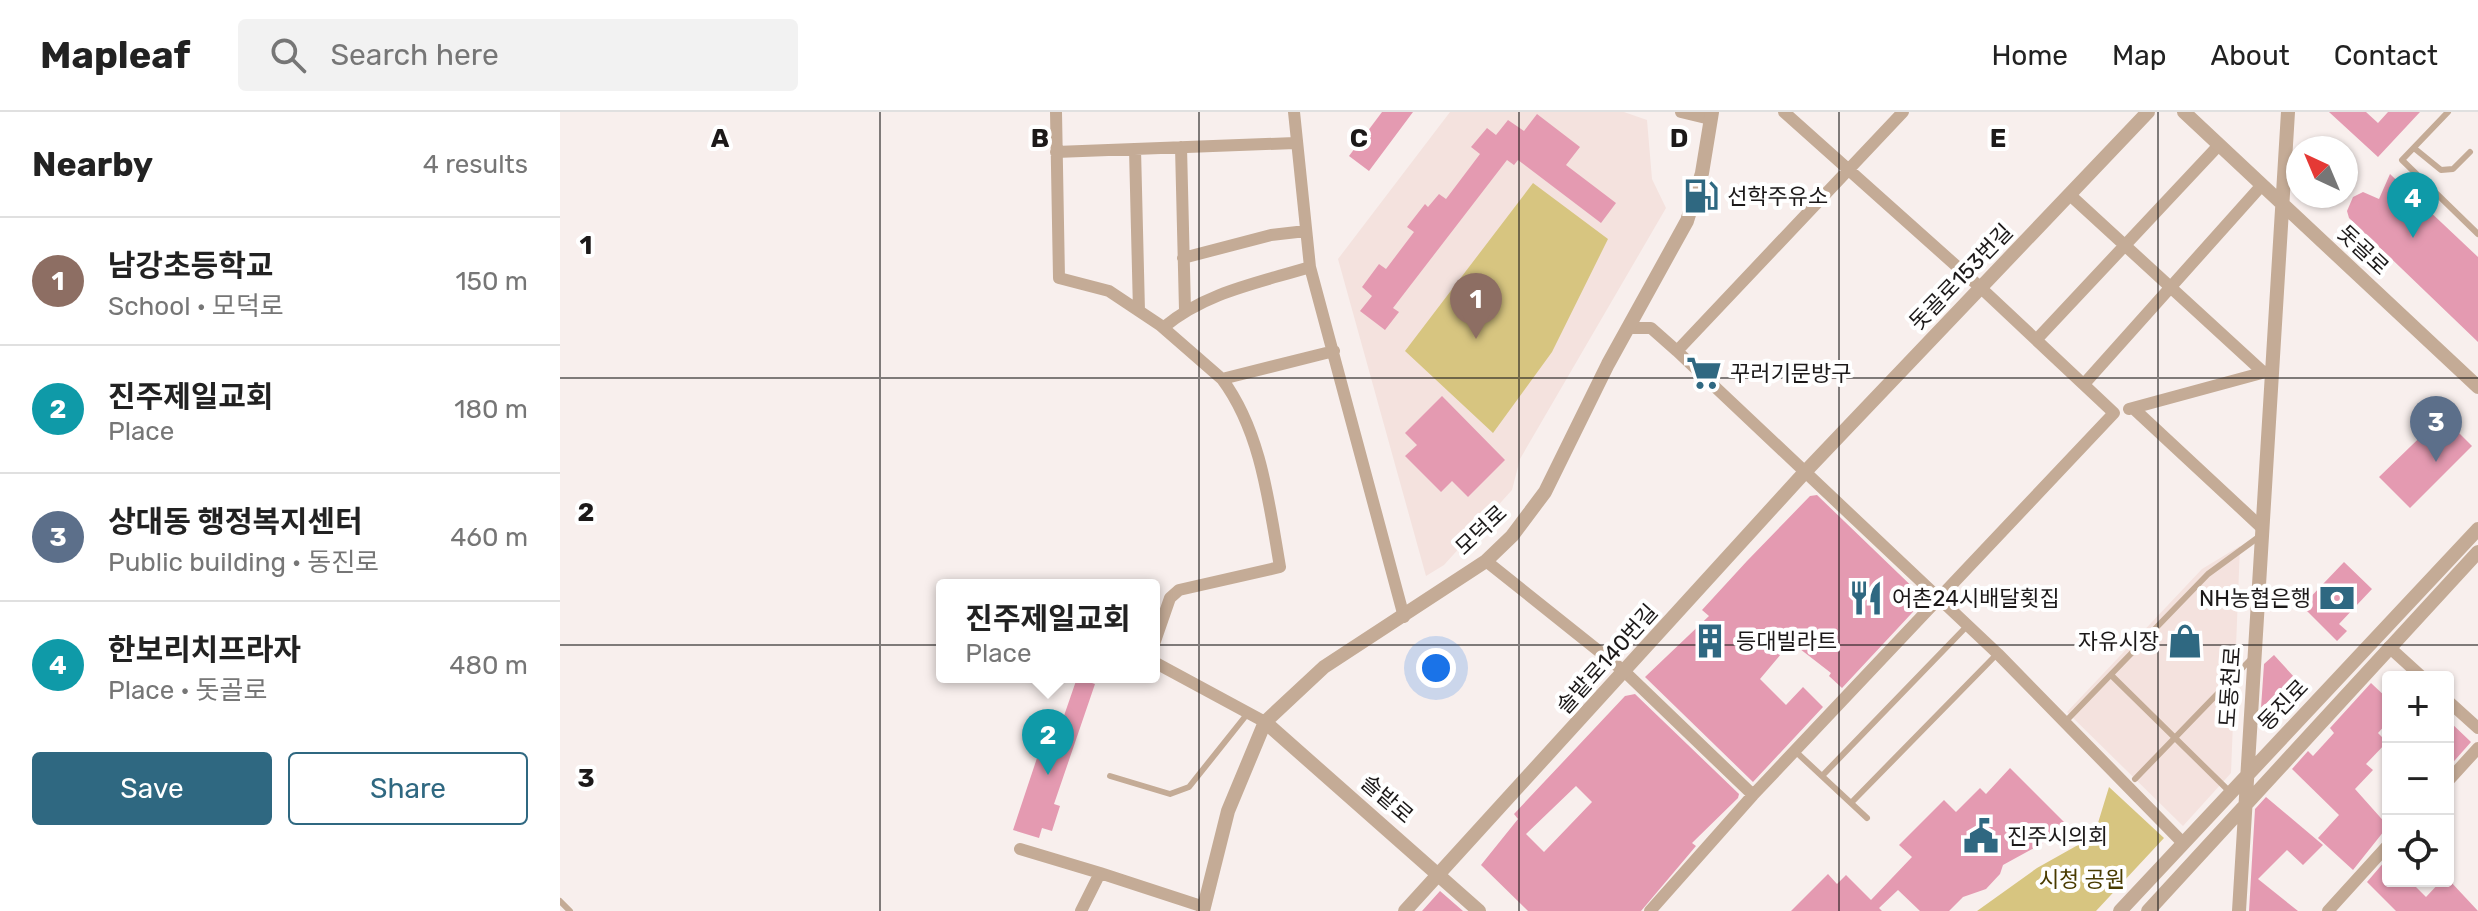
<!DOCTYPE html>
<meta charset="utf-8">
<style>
:root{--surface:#fff;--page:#f2f2f2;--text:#222;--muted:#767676;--line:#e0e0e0;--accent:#2f6881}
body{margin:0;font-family:Rubik,"Noto Sans KR",sans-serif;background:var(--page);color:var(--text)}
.controls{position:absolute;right:24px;bottom:24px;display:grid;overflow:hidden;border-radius:8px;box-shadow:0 2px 6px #0004}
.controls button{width:72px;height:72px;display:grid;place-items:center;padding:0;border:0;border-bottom:2px solid var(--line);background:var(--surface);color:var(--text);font:40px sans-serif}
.compass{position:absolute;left:1726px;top:24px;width:72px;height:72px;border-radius:50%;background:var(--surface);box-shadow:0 2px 6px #0004;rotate:316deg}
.you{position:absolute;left:876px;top:556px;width:28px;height:28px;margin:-20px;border:6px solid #fff;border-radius:50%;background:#1a73e8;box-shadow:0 0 0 12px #1a73e833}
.badge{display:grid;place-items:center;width:52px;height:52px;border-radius:50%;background:var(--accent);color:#fff;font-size:26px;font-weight:700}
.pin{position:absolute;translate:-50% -66px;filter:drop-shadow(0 2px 4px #0008)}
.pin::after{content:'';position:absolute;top:42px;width:28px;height:24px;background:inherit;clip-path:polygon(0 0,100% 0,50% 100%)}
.popup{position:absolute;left:376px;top:467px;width:224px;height:104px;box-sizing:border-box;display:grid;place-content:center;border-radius:8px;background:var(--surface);filter:drop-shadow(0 2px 6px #0005);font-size:26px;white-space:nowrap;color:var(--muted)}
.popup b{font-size:30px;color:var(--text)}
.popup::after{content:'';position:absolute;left:50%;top:100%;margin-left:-16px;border:16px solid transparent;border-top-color:var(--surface)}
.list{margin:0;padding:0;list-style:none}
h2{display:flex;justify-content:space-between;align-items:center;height:104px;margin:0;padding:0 32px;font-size:34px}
h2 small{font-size:26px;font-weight:400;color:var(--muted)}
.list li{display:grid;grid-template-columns:52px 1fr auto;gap:24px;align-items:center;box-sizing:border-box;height:128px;padding:0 32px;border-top:2px solid var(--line)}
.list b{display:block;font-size:30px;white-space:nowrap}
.list p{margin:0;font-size:26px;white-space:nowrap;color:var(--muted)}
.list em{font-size:26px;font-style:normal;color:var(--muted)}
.actions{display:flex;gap:16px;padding:24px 32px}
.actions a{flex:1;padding:18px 0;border:2px solid var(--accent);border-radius:8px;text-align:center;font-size:28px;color:var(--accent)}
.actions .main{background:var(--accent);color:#fff}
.icon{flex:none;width:44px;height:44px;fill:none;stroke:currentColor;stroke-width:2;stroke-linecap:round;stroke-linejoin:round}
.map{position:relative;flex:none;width:1918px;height:799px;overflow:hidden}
header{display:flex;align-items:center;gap:48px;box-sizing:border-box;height:112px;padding:0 40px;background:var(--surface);border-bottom:2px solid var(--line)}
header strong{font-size:38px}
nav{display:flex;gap:44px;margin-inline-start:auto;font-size:28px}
.search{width:560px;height:72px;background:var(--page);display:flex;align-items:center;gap:20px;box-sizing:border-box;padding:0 28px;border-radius:8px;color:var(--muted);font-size:30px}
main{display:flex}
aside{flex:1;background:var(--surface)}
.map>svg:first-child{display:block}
</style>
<header>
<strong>Mapleaf</strong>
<div class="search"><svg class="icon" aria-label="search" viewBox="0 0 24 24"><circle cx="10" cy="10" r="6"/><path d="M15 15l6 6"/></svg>Search here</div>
<nav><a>Home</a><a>Map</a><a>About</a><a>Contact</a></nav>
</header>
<main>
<aside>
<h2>Nearby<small>4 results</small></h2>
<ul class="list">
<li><span class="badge" style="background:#8d6e63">1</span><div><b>남강초등학교</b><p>School · 모덕로</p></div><em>150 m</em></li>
<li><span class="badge" style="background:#0f9aa8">2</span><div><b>진주제일교회</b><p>Place</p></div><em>180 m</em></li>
<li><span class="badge" style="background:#5c6f8a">3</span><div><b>상대동 행정복지센터</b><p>Public building · 동진로</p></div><em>460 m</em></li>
<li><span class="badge" style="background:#0f9aa8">4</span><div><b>한보리치프라자</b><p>Place · 돗골로</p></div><em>480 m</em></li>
</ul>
<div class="actions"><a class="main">Save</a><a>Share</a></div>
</aside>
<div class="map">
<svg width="1918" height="799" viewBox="0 0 1918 799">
<rect width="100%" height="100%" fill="#f8efed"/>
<path fill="#f4e2de" d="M890,0h174l23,8 5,59 14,29 -146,251 -8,31 -68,75 -18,11 -88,-317z
M1680,434l-9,227 -48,53 -116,-114 135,-143z"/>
<path fill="#d7c580" d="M973,71l75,56 -56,113 -59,81 -88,-82z
M1549,675l55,51 -68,73h-119l60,-43 57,-32z"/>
<path fill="#e49ab1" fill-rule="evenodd" d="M822,0h31l-44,59 -20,-15z
M1769,0h37l12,11 10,-11h32l-42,45z
M977,2l43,33 -14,18 50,38 -15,20 -83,-63 -4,5 -7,-5 -114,148 6,4 -14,18 -25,-19 12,-15 -10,-9 17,-23 7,5 28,-37 -7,-5 18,-23 3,3 11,-13 7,5 34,-45 -9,-7 16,-19 9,7 12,-15 16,11z
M1830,62l88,83v85l-129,-124 -2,-7 6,-14 10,-5 16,7z
M882,284l63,64 -37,37 -16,-16 -11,11 -36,-36 12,-11 -12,-12z
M1882,304l30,30 -62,62 -31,-31z
M1257,383l108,104 -83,89 -13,-12 2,-3 -40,-31 -31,37 26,26 17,-18 20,20 -70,75 -108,-105 64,-61 -7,-6 45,-49 63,-65z
M1784,450l28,27 -33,35 8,7 -10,10 -35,-35z
M1714,543l21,23 -34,30 3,-44z
M517,566l18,6 -41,120 6,2 -8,25 -10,-3 -3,10 -26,-8 28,-84 -7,-2 4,-11 18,6z
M1811,571l17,16v23l-10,11 9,9 -21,22 7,6 -18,19 33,37 -35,44 -35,-32 21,-23 -47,-46 16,-18 5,5 21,-23 -4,-5z
M1075,582l104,100 -1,4 -46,45 4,3 -55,65h-113l-47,-46 37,-46 -4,-5 111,-118zM1016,674l16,16 -48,50 -18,-18z
M1888,608l23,22 -23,26z
M1450,656l60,60 -67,37 -3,9 -14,15 -23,8 -14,14h-29l-22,-21 -19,18 3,3h-91l37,-37 9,10 9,-9 25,25 41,-43 -13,-12 45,-45 12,12 24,-24 6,6z
M1706,685l57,48 -20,20 -16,-15 -29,29 40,32h-49l6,-102z
M1825,749l3,20h22l16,16 15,-16h9l28,30h-82l-29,-29z
M880,779l23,20h-41z"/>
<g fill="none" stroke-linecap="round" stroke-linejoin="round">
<path stroke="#c4ab96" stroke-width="6" d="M1888,0l-46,48 76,74
M1854,36l27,22 12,-1 17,-17
M1551,563l119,117
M1506,609l142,-147 52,-38
M1235,639l72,67
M550,664l60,18 19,-7 59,-74
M1262,664l145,-150
M1575,667l117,-121
M1291,691l146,-149
M0,789l10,10"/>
<path stroke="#c4ab96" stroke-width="12" d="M496,0l3,166 50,13 51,34 62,54 112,-28
M734,0l16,155 94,350
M1121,0l29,7
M1224,0l197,176 133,125
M621,35l4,163
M575,37l4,162
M496,40l239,-9
M1510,83l193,177
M623,146l88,-23 35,-4
M604,215c42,-35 94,-44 146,-60
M1070,216h21l26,23 321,303 185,189
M1477,227l182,-194
M1117,239l226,-239
M1524,272l178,-199
M1573,296l128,119
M1569,297l140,-38
M926,449l139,111 128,123
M594,532l16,-46 9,-8 101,-23c-11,-64 -19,-136 -58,-188
M1829,535l33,30
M594,550l111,60
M1888,589l30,27
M1888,669l30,-33
M460,737l80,24 -19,38
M540,761l104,34
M1090,799l103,-116 361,-382
M1768,799l60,-66"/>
<path stroke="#c4ab96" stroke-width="14" d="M1624,0l294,275
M705,610l214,189
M643,799l25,-100 37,-89 59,-55 162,-106 26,-25 33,-44 63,-128 79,-143 15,-48 10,-61
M845,799l400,-439 343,-360
M1560,799l358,-382
M1588,799l330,-359
M1679,799l49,-799"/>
</g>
<path fill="none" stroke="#1c1919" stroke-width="2" stroke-opacity="0.55" d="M320,0v799M639,0v799M959,0v799M1279,0v799M1598,0v799M0,266h1918M0,533h1918"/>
<defs>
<g id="fuel-bare" transform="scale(2.76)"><path d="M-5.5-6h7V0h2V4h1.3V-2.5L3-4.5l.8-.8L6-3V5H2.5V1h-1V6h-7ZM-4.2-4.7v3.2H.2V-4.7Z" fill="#2f6881" stroke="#fff" stroke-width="2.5" paint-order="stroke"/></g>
<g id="supermarket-bare" transform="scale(2.76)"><path d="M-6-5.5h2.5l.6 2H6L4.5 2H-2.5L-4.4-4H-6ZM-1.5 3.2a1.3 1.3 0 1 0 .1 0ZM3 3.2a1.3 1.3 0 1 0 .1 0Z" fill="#2f6881" stroke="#fff" stroke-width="2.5" paint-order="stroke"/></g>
<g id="restaurant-bare" transform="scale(2.76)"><path d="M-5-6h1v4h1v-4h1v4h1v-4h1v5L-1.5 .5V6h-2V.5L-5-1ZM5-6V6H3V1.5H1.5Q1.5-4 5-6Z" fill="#2f6881" stroke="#fff" stroke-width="2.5" paint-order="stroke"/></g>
<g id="bank-bare" transform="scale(2.76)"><path d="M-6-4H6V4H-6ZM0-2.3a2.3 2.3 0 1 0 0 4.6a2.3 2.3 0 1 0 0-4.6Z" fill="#2f6881" stroke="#fff" stroke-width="2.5" paint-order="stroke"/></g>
<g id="building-bare" transform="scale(2.76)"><path d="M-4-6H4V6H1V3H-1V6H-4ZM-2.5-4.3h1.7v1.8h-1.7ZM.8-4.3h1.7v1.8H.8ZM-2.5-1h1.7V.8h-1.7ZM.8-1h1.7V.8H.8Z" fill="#2f6881" stroke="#fff" stroke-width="2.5" paint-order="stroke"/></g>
<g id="shop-bare" transform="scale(2.76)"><path d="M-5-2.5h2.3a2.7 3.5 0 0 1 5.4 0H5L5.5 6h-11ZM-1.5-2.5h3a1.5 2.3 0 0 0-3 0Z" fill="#2f6881" stroke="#fff" stroke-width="2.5" paint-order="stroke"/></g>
<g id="civic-bare" transform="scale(2.76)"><path d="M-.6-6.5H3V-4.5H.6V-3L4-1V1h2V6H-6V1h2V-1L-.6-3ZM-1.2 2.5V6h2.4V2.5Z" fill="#2f6881" stroke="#fff" stroke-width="2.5" paint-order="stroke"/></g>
</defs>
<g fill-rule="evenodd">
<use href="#fuel-bare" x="1141" y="84"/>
<use href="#supermarket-bare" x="1144" y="261"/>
<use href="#restaurant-bare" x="1306" y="486"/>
<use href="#bank-bare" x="1777" y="486"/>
<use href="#building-bare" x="1150" y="529"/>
<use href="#shop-bare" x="1625" y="529"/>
<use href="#civic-bare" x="1421" y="724"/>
</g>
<g text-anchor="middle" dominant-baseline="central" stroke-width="8" stroke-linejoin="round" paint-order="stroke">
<g font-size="22" fill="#1c1919" stroke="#fff" text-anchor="start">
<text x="1167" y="84">선학주유소</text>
<text x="1170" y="261">꾸러기문방구</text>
<text x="1332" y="486">어촌24시배달횟집</text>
<text x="1751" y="486" text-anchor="end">NH농협은행</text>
<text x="1176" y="529">등대빌라트</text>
<text x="1599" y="529" text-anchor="end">자유시장</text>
<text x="1447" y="724">진주시의회</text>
</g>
<g font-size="22" fill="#1c1919" stroke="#fff">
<text transform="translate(1803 138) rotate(43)">돗골로</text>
<text transform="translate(1401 165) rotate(-46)">돗골로153번길</text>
<text transform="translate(921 418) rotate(-43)">모덕로</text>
<text transform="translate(1047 547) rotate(-48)">솔밭로140번길</text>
<text transform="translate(1670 575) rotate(-86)">도동천로</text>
<text transform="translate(1723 593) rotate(-46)">동진로</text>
<text transform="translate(827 687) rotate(41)">솔밭로</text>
</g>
<g font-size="22" fill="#493b00" stroke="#fff">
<text x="1522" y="767">시청 공원</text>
</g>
</g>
<g font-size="26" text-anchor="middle" font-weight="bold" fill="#1c1919" stroke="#fff" stroke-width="8" stroke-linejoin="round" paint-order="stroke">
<text x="160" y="35">A</text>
<text x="480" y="35">B</text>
<text x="799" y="35">C</text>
<text x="1119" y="35">D</text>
<text x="1438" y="35">E</text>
<text x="26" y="142">1</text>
<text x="26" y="409">2</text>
<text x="26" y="675">3</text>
</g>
</svg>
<div class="controls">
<button>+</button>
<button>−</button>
<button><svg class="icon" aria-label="locate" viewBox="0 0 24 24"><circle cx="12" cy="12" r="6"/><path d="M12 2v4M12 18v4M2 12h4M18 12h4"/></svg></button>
</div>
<svg class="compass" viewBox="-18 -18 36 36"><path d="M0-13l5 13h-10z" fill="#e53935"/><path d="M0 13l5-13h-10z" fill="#767676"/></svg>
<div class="you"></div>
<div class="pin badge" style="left:916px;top:227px;background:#8d6e63">1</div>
<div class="pin badge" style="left:488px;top:663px;background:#0f9aa8">2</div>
<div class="popup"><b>진주제일교회</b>Place</div>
<div class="pin badge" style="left:1876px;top:350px;background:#5c6f8a">3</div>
<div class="pin badge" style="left:1853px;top:126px;background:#0f9aa8">4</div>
</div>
</main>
